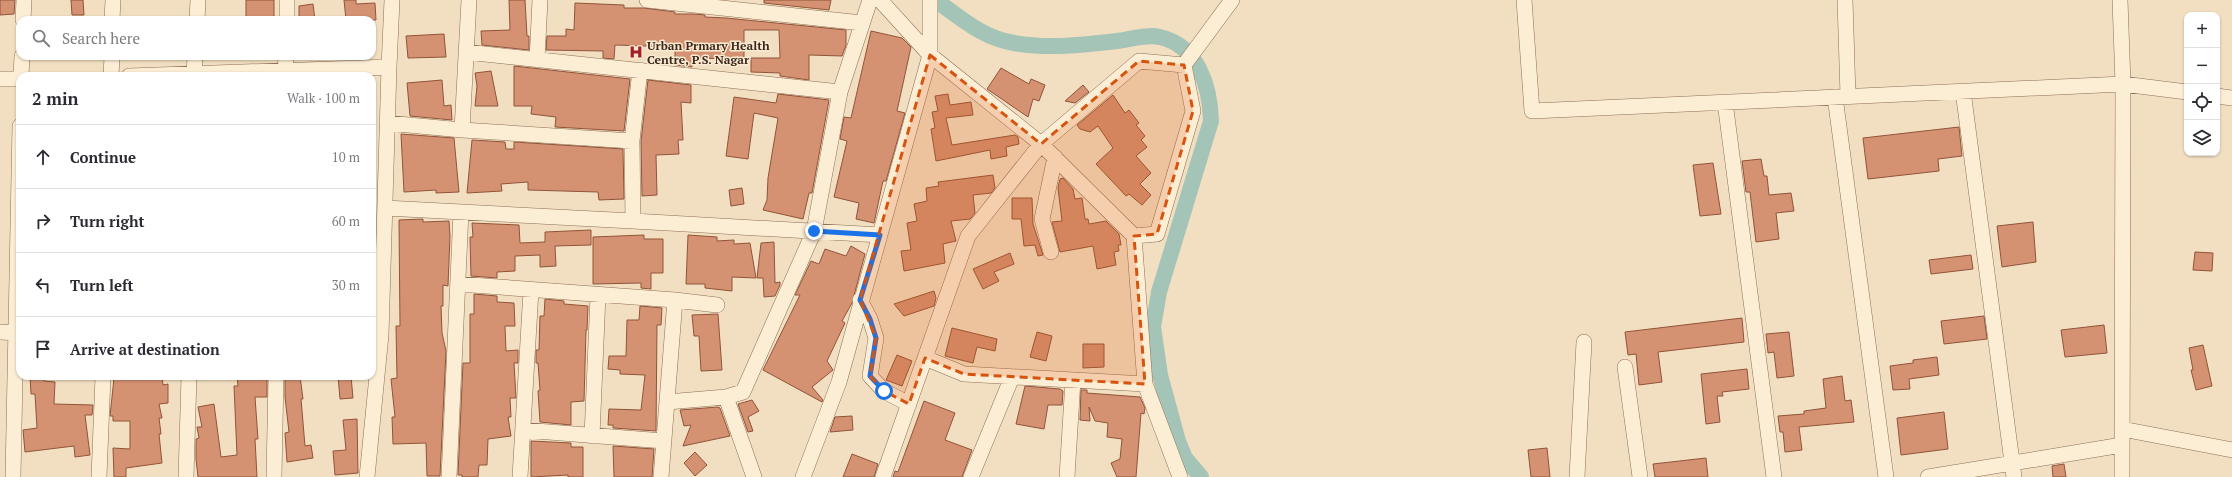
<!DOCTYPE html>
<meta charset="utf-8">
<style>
:root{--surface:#fff;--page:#f7f7f7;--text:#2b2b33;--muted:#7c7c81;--line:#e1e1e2}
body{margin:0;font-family:"PT Serif",serif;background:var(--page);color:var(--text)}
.controls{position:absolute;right:12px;top:12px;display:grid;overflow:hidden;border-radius:8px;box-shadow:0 1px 3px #0004}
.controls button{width:36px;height:36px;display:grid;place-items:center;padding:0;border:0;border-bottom:1px solid var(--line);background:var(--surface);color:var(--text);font:20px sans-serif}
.stop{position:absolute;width:12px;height:12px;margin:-9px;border:3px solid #1a73e8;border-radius:50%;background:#fff}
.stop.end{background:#1a73e8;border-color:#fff;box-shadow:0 1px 4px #0008}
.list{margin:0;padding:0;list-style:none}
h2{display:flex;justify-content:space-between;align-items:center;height:52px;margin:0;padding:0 16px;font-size:17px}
h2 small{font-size:13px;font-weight:400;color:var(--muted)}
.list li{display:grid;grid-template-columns:26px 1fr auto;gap:12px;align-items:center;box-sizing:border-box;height:64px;padding:0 16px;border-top:1px solid var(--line)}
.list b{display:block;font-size:15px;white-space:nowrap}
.list em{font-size:13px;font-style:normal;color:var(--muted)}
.icon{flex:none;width:22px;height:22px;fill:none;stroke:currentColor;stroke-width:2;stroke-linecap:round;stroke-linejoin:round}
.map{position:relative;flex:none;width:2232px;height:477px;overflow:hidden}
.search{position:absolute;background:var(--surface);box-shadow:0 1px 3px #0004;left:16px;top:16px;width:360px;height:44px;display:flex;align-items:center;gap:10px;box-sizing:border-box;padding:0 14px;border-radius:12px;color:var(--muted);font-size:15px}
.panel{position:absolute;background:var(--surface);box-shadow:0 1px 3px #0004;left:16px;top:72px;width:360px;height:308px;border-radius:12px}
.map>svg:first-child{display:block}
</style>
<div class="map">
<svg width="2232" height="477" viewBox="0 0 2232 477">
<rect width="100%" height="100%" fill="#f2dfc1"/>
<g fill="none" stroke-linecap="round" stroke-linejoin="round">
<path stroke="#a4c4b8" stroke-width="16" d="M935,0c27,18 45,37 79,43 34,6 69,2 103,-2 14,-2 30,-7 43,-4 38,9 50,49 51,84l-52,171 -6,35 7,48 18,66 7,17 16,19"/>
</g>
<path fill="#d59272" stroke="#905439" d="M0,0h15l-1,14 -14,1z
M71,0h12l1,15h-12z
M246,0h28v20h-28z
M344,0h12v4l19,-1 1,17h-30z
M509,0h16l2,36h2v14l-47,-5 -1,-14 29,-1z
M764,0h67l-2,10 -65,-7z
M575,3l49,2v3h20l31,4v2h19l11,1v2l21,1 120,12v15l-4,11 -33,-1v25l-29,-4v-3l-29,-1v-14h29l-1,-28h-35v29l-47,-1v6l-5,-1v4l-17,-2v-18l-60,-2 -1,14 -11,-1v-7l-57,-1 1,-14h19v-7l8,1z
M313,4l2,16h-16v-14z
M871,31l31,7 9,9 -14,64 8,2 -19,68h-3l-9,42 -18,-4 3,-16 -25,-6 13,-56 -7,-2 4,-22 7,1z
M444,34l2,23 -38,1 -2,-22z
M514,66l116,13 -6,52 -69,-4 1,-10 -25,-3 1,-8h-18z
M1001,68l28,16 2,-5 14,6 -6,16 -6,-2 -5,18 -41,-28z
M491,71l7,35h-23l2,-20 -2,-13z
M442,80l2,26 7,-1 1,15 -42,-4 -3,-33z
M648,80l43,5v18l-10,-1 2,38h-5l1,14 -23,1 1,40 -15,1 -1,-55z
M1083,85l6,7 -14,11 -10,-2z
M778,94l51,6 -17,93h-3l-6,26 -40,-9 4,-10 1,-22 10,-60 -24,-5 -6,46 -22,-3 8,-59 42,6z
M948,94l2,11 21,-3 2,13 -27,3 6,27 63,-10 3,2 1,7 -13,3 1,9 -16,3 -1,-9 -54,11 -5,-32 4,-1 -3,-16 6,-1 -3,-15z
M1113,95l12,18 4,-3 10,13 -3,2 9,11 -4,4 6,7 -11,9 15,17 -11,11 11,11 -9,10 -13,-11 -3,2 -30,-32 17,-16 -15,-22 -8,6 -10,-3 -3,-4z
M1959,127l3,29 -24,3 1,12 -71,8 -5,-41z
M401,134l53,4 5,54 -23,1v-3l-32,2z
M472,140l33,2 1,7h8v-7l109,7 1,50 -25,1 -1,-8 -70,-2v-8l-27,2 1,7 -35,2z
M1761,159l3,17h3l2,19 22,-2 3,18 -18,2 3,26 -23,3 -6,-50h-4l-4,-31z
M1713,163l8,51 -21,2 -7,-51z
M993,175l2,13 -4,5 -18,2 2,18 -5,6 -19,2 5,20 -13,3 2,19 -41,8 -3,-20 10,-1 -4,-27 10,-2 -3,-17 13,-3 -1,-13 13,-2 -1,-4z
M1063,178l10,11 2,10 7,-1 3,21h3l1,5 17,-3 13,13 2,11h-3l1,6 -5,1 2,13 -19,4 -4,-23 -33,6 -8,-30 10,-1 -4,-33 2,-9z
M742,188l2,16 -13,2 -2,-16z
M1012,198h20l1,26 10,31 -5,1 -3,-11 -11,1 -3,-27h-9z
M423,219v3l26,-1 1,15 -2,50 -5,-1v21h-2l1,27 4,18 -6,125h-13l-1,-33 -33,1 -1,-27h3l-4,-38 6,-1 -1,-52h4l-1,-106z
M2033,222l3,40 -34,5 -5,-41z
M472,223l47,2 1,18 25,-1v-10l46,-2v15l-36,1 1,20 -16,1v-12l-25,1v15l-18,1v6l-26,-2 -1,-39h3z
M644,235v4h19v34h-12v16l-10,-1v-5l-48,1v-47z
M688,235l29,2v4l17,-1v4l16,-1 6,35 -24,-1v14l-27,-3v-4h-19z
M774,242l1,41 5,-1v3l-5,11 -11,1 -1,-19h-6l4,-35z
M851,246l14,8 -13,49 -10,18 3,2 -18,38 6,9 -21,17 11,13 -1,2 -59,-32 37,-75h-5l16,-34 8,3 6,-15 21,7z
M2195,252l18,1 -1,18 -19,-1z
M1010,253l4,11 -20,8 5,9 -16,8 -10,-20z
M1971,255l2,14 -42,5 -2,-14z
M934,291l2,7 -2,8 -30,10 -10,-12z
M474,294l23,2v6l17,1 1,23h-10l1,25 12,-1v13h-4l2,35h-6l1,19h-3l3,19 -23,3 -1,26h-8l-1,12h-16v-2h-4l5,-112h7v-49h4z
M545,299l19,2v3l24,2 -1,24h-1l-2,71 -13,1v23l-31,-3 -2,-31 2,-1 -2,-27h-2v-13h3l1,-34h4z
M640,306l22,2 -1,17h-4l-1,106 -43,-3v-3h-5l1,-16 32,1 4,-35 -25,-1v-4l-12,-1 1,-13h17l1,-36h12z
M718,314l4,56 -21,1 -2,-35h-5l-2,-21z
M1984,316l3,23 -43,5 -3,-23z
M1742,318l2,24 -86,10 4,30 -23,3 -3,-31 -8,1 -3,-23z
M2104,325l3,28 -42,4 -4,-27z
M952,328l45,11 -2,12 -18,-4 -4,16 -28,-7z
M1037,332l15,4 -6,25 -16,-4z
M1789,332l5,44 -17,2 -3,-26 -6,1 -2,-19z
M1083,344h21v23l-21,1z
M2203,345l9,41 -16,4 -5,-20h2l-4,-22z
M897,355l15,6 -10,25 -16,-6z
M1937,357l2,18 -30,4 1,10 -17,1 -3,-24 23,-3v-3z
M1747,369l2,20 -27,3 1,4h-6l3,26 -14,2 -5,-50z
M30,376h14v5l11,1 -1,22 39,1 -1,10h-7l5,40 -15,2 -1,-11 -49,6 -2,-22 14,-2 -2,-34h-4z
M145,376h17l1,9 5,-1v19l-9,1 3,14h-3l2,16h-2l3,29 -36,5v9h-12l-1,-29 17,1v-28h-17v-5h-3l4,-38h31z
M237,376h30v21h-12l3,42h-3l2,38h-59l-2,-18v-20l3,-1 -2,-11h5l-4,-20 16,-3 7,53 16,-2 -3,-69h4z
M285,376h15l3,23h-2l4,47 6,-1 2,13 -26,4 -2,-29 4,-1 -4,-35z
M338,376h13l2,22 -13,1z
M1842,376l3,25 6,-1 3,22 -55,5 3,23 -17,2 -2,-20h-3l-2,-16 26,-2v-3l22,-3 -3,-29z
M1025,386l35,3 3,2 -1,14h-14l-4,24 -28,-5z
M1081,390h6v3l53,4 5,11 -1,6 -3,-1 -5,64h-19l-6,-14 9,-4 2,-20 -15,-2 1,-14 -13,-2 -6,-14 1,14 -10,-1z
M752,400l7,11 -11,6 5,14 -5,1 -10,-28z
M924,401l31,12 -10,27 27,10 -10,27h-69l2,-6 3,1z
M718,407l2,1 10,28 -47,10 8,-21 -7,1 -4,-16z
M1944,412l4,37 -47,6 -4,-37z
M852,416l1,14 -23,2 5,-15z
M357,419l1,54 -23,2 -2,-24 13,-1 -3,-30z
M531,441l40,2v4h12v30h-15v-2l-37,2z
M613,446l41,3 -2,28h-38z
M1547,448l3,29h-19l-3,-27z
M695,452l12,13 -12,11 -11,-13z
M852,454l26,10 -4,13h-31z
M1706,458l2,19h-53l-2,-13z
M2064,464l2,13h-13l-1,-11z"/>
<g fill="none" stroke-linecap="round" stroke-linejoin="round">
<g stroke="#8e6f56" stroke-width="16">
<path id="minor" d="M647,0l215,23
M880,0l50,55 111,89 93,92 11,148 35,93
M1524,0l8,111 591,-27 64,8
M1845,0l3,96
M2120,0l3,84 -1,393
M23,20l1,-20
M112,20l1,-20
M197,20l1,-20
M287,20v-20
M466,52l374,40 -26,139 -71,161 -17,5 28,80
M537,60l3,-60
M1184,65l48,-65
M389,67l3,-67
M21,76l1,-20
M111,76l1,-20
M129,76l260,-9 -8,268
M194,76l1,-20
M285,76l1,-20
M0,79h20
M1963,91l51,386
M840,92l30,-92
M2217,96l15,2
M1835,97l51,380
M1725,102l49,375
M387,123l75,7 7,-130
M462,130l170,11 1,80 247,14
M632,141l8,-71
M385,208l248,13
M1051,252l-9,-33 13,-62
M458,284l217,16 -14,177
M675,300l42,5
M860,300l10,19 6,19 -6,38 14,15 25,13
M0,332l20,1
M925,358l39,16 181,10
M1625,367l15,110
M667,402l59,-5
M2122,429l110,21
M523,430l141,11
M592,436l6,-141
M13,477l7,-351
M99,477l4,-101
M186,477l3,-101
M274,477l2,-101
M367,477l14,-142h-9
M449,477l12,-265
M520,477l11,-187
M803,477l36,-95 91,-327v-55
M883,477l85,-241 73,-92 98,-83 45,4 9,46 -36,123 -23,2
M971,477l41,-100
M1067,477l6,-97
M1577,477l7,-135
M1928,477l194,-32"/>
</g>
<use href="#minor" stroke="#fcedd5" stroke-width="15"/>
</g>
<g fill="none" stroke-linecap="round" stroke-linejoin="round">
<path stroke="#1a73e8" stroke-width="5" d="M814,231l66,4 -20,65 10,19 6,19 -6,38 14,15"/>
</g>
<path fill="#d7540e" fill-opacity="0.2" stroke="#d7540e" stroke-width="3" stroke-dasharray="8 5" stroke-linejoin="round" d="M930,55l111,89 98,-83 45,4 9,46 -36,123 -23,2 11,148 -181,-10 -39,-16 -16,46 -25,-13 -14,-15 6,-38 -16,-38z"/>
<defs>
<g id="hospital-bare" transform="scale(1.08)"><path d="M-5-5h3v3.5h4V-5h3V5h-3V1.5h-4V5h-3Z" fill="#a3202d" stroke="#f9ead1" stroke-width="2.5" paint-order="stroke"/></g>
</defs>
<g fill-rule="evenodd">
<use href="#hospital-bare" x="636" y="52"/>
</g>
<g text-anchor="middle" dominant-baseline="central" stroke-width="3" stroke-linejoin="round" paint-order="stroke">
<g font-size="12" font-weight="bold" fill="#3c291c" stroke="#f9ead1" text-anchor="start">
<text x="647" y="45">Urban Prmary Health<tspan x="647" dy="14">Centre, P.S. Nagar</tspan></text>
</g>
</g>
</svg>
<div class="controls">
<button>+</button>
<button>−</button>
<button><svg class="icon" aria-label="locate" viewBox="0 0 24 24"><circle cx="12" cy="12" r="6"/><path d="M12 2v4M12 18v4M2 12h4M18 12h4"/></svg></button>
<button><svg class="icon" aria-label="layers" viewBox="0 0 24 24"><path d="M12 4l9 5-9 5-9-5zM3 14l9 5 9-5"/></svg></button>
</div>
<div class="stop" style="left:884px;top:391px"></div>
<div class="stop end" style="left:814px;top:231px"></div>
<div class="search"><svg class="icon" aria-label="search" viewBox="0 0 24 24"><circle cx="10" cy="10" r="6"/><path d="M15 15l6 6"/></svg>Search here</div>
<section class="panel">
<h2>2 min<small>Walk · 100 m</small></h2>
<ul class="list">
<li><svg class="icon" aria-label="ahead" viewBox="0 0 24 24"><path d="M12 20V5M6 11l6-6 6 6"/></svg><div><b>Continue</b></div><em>10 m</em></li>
<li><svg class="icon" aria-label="right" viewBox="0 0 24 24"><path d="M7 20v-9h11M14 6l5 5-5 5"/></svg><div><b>Turn right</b></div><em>60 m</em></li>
<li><svg class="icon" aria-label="left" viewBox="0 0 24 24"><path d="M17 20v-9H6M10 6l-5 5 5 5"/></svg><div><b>Turn left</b></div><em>30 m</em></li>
<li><svg class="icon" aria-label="arrive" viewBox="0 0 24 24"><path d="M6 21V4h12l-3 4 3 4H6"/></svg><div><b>Arrive at destination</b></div></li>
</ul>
</section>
</div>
